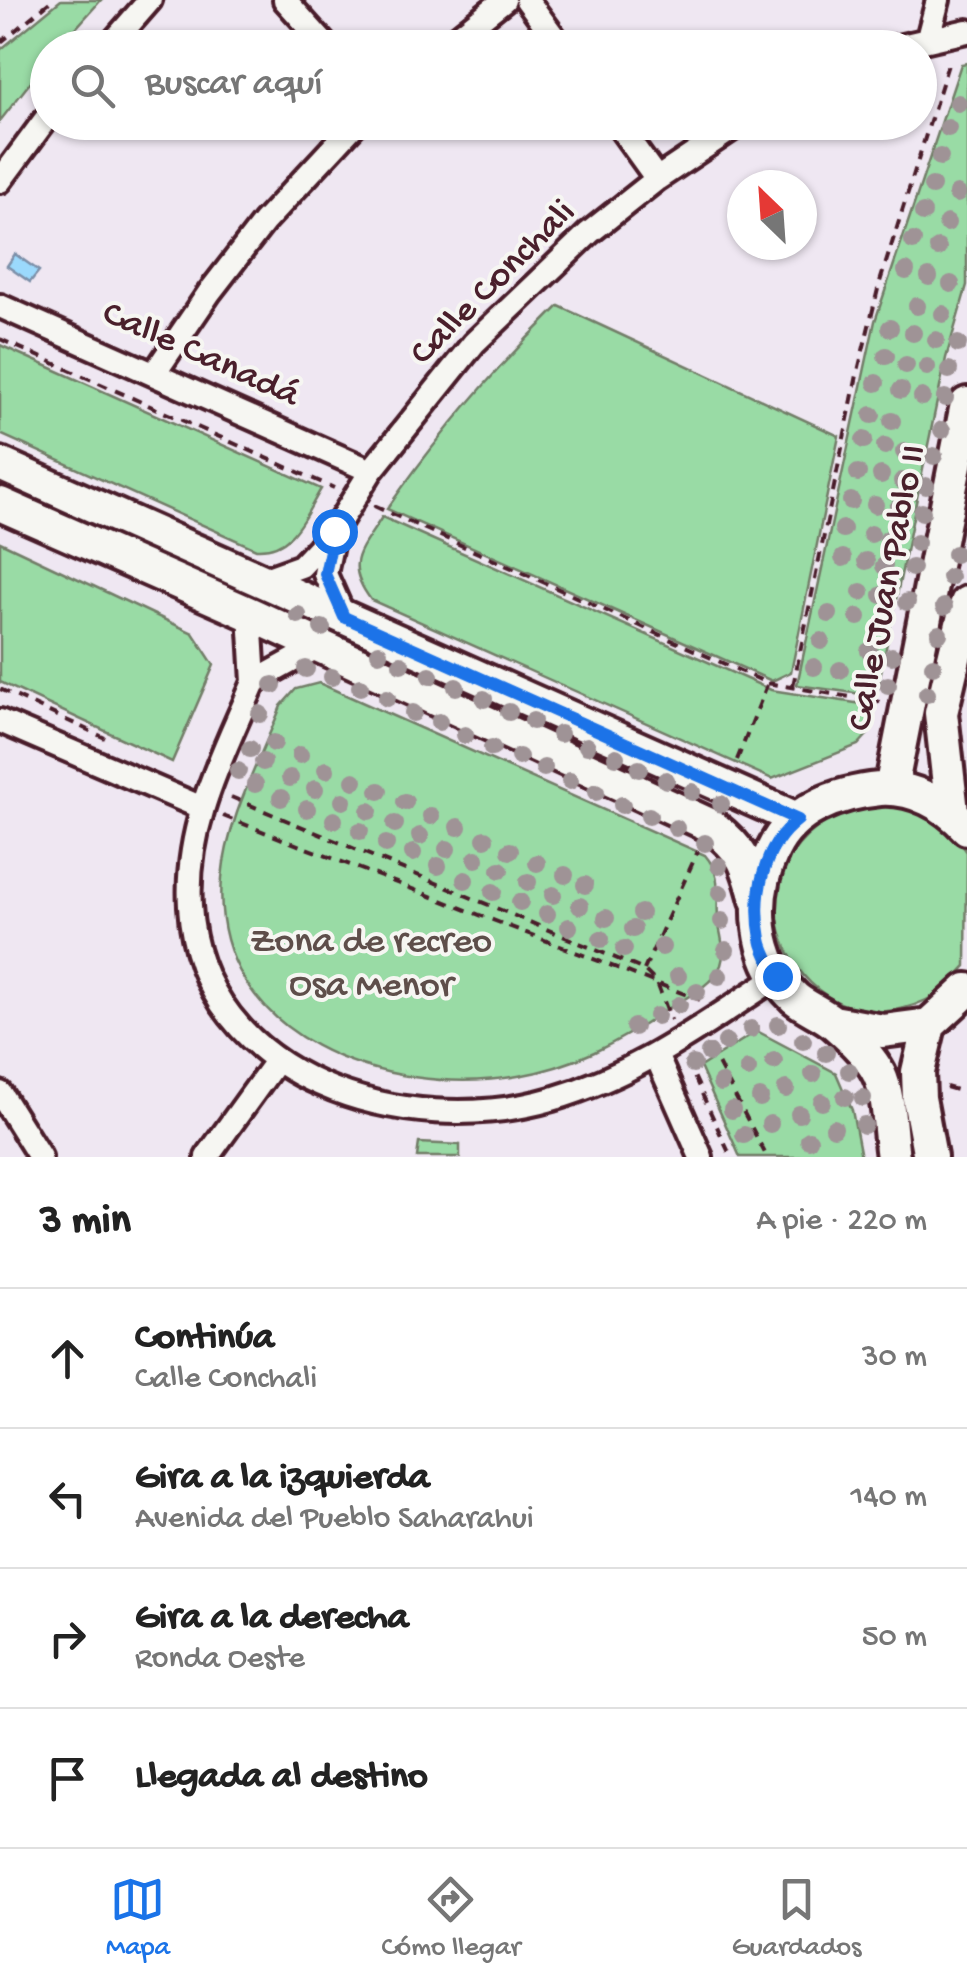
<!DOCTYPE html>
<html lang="es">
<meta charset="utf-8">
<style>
:root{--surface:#fff;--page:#f2f2f2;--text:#222;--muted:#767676;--line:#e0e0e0;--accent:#1a73e8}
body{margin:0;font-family:"Gochi Hand",sans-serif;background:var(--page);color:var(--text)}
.compass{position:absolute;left:727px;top:170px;width:90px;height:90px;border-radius:50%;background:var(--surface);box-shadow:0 2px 8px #0004;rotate:335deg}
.stop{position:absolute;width:30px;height:30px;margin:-22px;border:8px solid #1a73e8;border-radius:50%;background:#fff}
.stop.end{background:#1a73e8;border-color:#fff;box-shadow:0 2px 10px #0008}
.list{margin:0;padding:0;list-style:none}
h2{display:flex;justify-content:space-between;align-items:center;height:130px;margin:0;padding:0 40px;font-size:42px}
h2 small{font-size:32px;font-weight:400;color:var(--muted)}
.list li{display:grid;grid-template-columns:65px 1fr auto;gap:30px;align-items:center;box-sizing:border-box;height:140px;padding:0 40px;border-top:2px solid var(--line)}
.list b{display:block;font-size:38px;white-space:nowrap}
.list p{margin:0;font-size:32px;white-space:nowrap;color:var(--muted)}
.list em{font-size:32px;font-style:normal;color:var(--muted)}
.icon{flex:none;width:55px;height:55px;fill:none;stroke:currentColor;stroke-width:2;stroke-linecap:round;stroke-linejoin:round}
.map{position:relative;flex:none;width:967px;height:1157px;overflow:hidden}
.search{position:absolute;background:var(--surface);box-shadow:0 2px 8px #0004;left:30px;right:30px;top:30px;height:110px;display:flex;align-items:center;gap:25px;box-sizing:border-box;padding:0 35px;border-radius:55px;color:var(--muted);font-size:38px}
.sheet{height:690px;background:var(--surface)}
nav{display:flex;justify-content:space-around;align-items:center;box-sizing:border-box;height:140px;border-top:2px solid var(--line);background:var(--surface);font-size:28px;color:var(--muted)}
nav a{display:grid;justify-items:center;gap:5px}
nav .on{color:var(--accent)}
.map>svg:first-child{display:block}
</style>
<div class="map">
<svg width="967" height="1157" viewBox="0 0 967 1157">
<rect width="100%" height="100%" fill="#efe7f2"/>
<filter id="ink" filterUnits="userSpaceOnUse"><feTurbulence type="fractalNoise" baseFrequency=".01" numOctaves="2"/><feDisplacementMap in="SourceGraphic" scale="20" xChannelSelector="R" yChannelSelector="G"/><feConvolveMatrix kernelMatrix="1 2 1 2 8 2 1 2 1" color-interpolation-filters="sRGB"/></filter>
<g filter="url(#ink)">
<path fill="#99dba5" stroke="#727d68" stroke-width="2.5" d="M61,0h40l-42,47 -11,1 -1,13 -47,60v-71z
M967,63v222l-21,73 -70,338 -79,-11 78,-364 86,-257z
M559,306l280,130 -48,236 -19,9 -385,-172c51,-74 108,-140 172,-203z
M0,345l321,144c-17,28 -28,62 -65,60l-256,-115z
M382,517l389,173 104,16 -6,27 -11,12 -86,34 -401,-179c-28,-37 -10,-49 11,-83z
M0,542l193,91 21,32 -42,97 -172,-80z
M319,683l386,172c18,21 11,40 13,65 2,14 8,30 3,45 -9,22 -40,35 -58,47 -45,31 -91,55 -145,64 -130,23 -309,-38 -296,-198 5,-59 38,-118 59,-172l15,-17z
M869,804c40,2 75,12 98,48l-1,114c-9,9 -17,20 -27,27 -135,83 -249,-140 -70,-189z
M757,1031l79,42 16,37 9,47h-121l-40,-90z
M419,1143l41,2v12h-43z"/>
<path fill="#9bd9fc" stroke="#7b8fa8" stroke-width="2.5" d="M15,254l24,17 -9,11 -23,-16z"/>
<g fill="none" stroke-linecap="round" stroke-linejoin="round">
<g stroke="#4a1f2b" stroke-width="30">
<path id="street" d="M285,0l43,48
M527,0l35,48
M928,38l10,-38
M108,48l42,-48
M444,48l60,-48
M893,48l74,-17
M616,122l41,57
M0,181l48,-65
M0,306l371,165
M154,374l55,-81 55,-71 93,-100
M334,531l-9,43 19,43
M262,580l39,-14 33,-35 37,-60 103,-128 115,-110 68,-54 85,-57
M250,614l4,68 65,-36
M254,682c-31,73 -69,142 -64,224 10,175 217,235 362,193 86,-25 151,-74 225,-122
M0,721l200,86
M656,1055l45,102
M0,1093l40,64
M207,1157l70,-97"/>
</g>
<g stroke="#4a1f2b" stroke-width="40">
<path id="secondary" d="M0,464l797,355
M0,504l250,110 462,212c32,25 35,37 45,74
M891,789l76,-385
M952,812l-11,-99 26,-110
M833,1022l50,9 46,-6 38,-35
M929,1025l-11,47 1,26 11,59
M893,1157c-4,-25 -3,-60 -14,-83 -9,-18 -30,-38 -45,-51 -12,-10 -27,-15 -39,-25 -41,-38 -45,-100 -22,-148 19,-41 65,-57 107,-61 34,-2 65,15 87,39"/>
</g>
<path stroke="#4a1f2b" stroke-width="4" stroke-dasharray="10 8" stroke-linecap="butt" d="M0,43l52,-43
M0,339l334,149
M374,506l393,177 113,19
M793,686l64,-311 22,-90 70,-224
M0,689l105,49
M737,760l30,-75
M231,797l413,173 13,13 14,37
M223,816l477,184
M644,970l54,-119
M710,1048l57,109
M687,1061l44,96
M946,1087l21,6"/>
<use href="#street" stroke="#f6f6f2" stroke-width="22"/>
<use href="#secondary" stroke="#f6f6f2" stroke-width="32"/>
</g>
<g fill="#9f9396">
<circle cx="958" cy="103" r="9"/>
<circle cx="948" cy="128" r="9"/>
<circle cx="940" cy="157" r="9"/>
<circle cx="932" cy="186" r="9"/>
<circle cx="957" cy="194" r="9"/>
<circle cx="923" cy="213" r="9"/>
<circle cx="947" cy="223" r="9"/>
<circle cx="913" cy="241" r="9"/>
<circle cx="938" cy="248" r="9"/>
<circle cx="906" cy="271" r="9"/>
<circle cx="929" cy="277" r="9"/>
<circle cx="951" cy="284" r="9"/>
<circle cx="917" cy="306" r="9"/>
<circle cx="943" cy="314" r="9"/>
<circle cx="890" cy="328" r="9"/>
<circle cx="913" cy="333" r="9"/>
<circle cx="936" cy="340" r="9"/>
<circle cx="958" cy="344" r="9"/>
<circle cx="886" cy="356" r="9"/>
<circle cx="906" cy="365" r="9"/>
<circle cx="927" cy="367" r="9"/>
<circle cx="949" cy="370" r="9"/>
<circle cx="876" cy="383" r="9"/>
<circle cx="901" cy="390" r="9"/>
<circle cx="922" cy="397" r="9"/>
<circle cx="945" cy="398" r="9"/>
<circle cx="872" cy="415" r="9"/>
<circle cx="892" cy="421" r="9"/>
<circle cx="942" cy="430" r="9"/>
<circle cx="864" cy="440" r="9"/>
<circle cx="885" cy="446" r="9"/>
<circle cx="904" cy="452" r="9"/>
<circle cx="934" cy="456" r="9"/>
<circle cx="858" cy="473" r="9"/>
<circle cx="881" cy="475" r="9"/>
<circle cx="902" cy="481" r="9"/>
<circle cx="926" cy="486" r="9"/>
<circle cx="851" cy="501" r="9"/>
<circle cx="875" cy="505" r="9"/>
<circle cx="898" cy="508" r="9"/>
<circle cx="922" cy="512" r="9"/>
<circle cx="843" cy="529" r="9"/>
<circle cx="871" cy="534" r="9"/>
<circle cx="888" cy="539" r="9"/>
<circle cx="917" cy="543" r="9"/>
<circle cx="955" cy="554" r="9"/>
<circle cx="843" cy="558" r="9"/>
<circle cx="866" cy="561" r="9"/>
<circle cx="884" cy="566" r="9"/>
<circle cx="912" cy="568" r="9"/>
<circle cx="950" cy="577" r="9"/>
<circle cx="861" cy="592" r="9"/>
<circle cx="882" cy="595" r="9"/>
<circle cx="907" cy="602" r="9"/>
<circle cx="944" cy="607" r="9"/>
<circle cx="829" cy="614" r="9"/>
<circle cx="298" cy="615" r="9"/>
<circle cx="858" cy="617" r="9"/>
<circle cx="322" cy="628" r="9"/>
<circle cx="939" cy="634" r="9"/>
<circle cx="821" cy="641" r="9"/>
<circle cx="869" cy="651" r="9"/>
<circle cx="379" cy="653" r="9"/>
<circle cx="892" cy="656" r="9"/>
<circle cx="401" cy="664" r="9"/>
<circle cx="933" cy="666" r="9"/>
<circle cx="814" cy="667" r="9"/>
<circle cx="306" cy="669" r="9"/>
<circle cx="840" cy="670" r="9"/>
<circle cx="430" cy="676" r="9"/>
<circle cx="332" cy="677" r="9"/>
<circle cx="867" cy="678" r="9"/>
<circle cx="273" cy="685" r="9"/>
<circle cx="888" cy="685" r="9"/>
<circle cx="360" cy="687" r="9"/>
<circle cx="456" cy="687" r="9"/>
<circle cx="927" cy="694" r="9"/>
<circle cx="387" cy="698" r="9"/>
<circle cx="484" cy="699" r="9"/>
<circle cx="509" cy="712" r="9"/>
<circle cx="413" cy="713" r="9"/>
<circle cx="260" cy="714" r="9"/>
<circle cx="533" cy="721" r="9"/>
<circle cx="439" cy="722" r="9"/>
<circle cx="560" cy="734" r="9"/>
<circle cx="465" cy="735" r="9"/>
<circle cx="274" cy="743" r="9"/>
<circle cx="587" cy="746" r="9"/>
<circle cx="492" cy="748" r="9"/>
<circle cx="250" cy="749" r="9"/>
<circle cx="300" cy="755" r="9"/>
<circle cx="519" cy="757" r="9"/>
<circle cx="616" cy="757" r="9"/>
<circle cx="263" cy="762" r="9"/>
<circle cx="544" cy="768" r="9"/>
<circle cx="639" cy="769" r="9"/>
<circle cx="326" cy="770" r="9"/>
<circle cx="238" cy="771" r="9"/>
<circle cx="290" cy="778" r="9"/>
<circle cx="666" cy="780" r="9"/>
<circle cx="354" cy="781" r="9"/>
<circle cx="570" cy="781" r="9"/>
<circle cx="255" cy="784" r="9"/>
<circle cx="315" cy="789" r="9"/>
<circle cx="379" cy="791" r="9"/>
<circle cx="596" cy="792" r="9"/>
<circle cx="692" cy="792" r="9"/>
<circle cx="281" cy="798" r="9"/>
<circle cx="343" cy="801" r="9"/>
<circle cx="405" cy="802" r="9"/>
<circle cx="721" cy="804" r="9"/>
<circle cx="622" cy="805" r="9"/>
<circle cx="307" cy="809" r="9"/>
<circle cx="369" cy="811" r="9"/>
<circle cx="431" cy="816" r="9"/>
<circle cx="649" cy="816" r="9"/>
<circle cx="334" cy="820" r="9"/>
<circle cx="395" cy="824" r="9"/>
<circle cx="458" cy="827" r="9"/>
<circle cx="676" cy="828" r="9"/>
<circle cx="360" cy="831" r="9"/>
<circle cx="420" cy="836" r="9"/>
<circle cx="485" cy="839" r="9"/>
<circle cx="705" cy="843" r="9"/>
<circle cx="386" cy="844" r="9"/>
<circle cx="447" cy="849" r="9"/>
<circle cx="510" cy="851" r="9"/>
<circle cx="413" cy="853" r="9"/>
<circle cx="476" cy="859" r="9"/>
<circle cx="537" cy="863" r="9"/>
<circle cx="438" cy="866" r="9"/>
<circle cx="719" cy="866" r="9"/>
<circle cx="500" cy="870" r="9"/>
<circle cx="565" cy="875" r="9"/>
<circle cx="465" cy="880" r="9"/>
<circle cx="528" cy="882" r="9"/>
<circle cx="585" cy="885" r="9"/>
<circle cx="493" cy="892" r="9"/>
<circle cx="720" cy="893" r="9"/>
<circle cx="553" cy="895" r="9"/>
<circle cx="520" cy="902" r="9"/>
<circle cx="580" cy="906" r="9"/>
<circle cx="641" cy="913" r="9"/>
<circle cx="547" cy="914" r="9"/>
<circle cx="606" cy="918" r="9"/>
<circle cx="722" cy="921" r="9"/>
<circle cx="569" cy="927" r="9"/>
<circle cx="633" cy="929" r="9"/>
<circle cx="601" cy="939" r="9"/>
<circle cx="662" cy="947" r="9"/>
<circle cx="624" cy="949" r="9"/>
<circle cx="726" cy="950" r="9"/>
<circle cx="678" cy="976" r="9"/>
<circle cx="719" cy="976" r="9"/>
<circle cx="697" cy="992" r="9"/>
<circle cx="679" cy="1005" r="9"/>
<circle cx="657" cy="1016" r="9"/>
<circle cx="778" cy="1025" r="9"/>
<circle cx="634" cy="1027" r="9"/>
<circle cx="751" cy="1029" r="9"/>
<circle cx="803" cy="1041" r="9"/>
<circle cx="726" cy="1042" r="9"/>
<circle cx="709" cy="1053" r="9"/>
<circle cx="826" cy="1053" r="9"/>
<circle cx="774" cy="1061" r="9"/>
<circle cx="693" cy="1064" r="9"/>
<circle cx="748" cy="1069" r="9"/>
<circle cx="849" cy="1071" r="9"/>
<circle cx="813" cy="1074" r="9"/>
<circle cx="721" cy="1083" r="9"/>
<circle cx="786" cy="1089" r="9"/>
<circle cx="845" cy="1097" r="9"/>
<circle cx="760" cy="1098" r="9"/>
<circle cx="863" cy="1098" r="9"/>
<circle cx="822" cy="1102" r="9"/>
<circle cx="732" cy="1110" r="9"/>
<circle cx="799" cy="1114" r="9"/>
<circle cx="770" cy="1124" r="9"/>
<circle cx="864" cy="1125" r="9"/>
<circle cx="834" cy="1128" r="9"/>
<circle cx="744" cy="1135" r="9"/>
<circle cx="809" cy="1140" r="9"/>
</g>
</g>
<g fill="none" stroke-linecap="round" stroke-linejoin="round" filter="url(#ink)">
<path stroke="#1a73e8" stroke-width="12" d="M334,531l-9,43 19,43 454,203c-36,27 -45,77 -37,119 2,13 11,26 16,37"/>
</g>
<g text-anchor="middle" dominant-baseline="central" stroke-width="8" stroke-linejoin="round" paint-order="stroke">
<g font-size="38" fill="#4a1f2b" stroke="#f6f6f2">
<text transform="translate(494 284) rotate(-45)">Calle Conchali</text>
<text transform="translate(200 356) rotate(24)">Calle Canadá</text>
<text transform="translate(889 588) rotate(-79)">Calle Juan Pablo II</text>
</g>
<g font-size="38" fill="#5e4e4a" stroke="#f6f6f2">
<text x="371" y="943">Zona de recreo<tspan x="371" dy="44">Osa Menor</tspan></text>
</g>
</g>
</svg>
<svg class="compass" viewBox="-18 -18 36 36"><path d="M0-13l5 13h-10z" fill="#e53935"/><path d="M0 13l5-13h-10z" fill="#767676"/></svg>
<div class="stop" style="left:334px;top:531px"></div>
<div class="stop end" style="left:777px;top:976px"></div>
<div class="search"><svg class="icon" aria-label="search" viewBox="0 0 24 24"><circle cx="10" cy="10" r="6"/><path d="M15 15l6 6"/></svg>Buscar aquí</div>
</div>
<section class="sheet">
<h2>3 min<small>A pie · 220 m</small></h2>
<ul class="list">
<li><svg class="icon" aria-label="ahead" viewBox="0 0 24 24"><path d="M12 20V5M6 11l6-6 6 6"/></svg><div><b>Continúa</b><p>Calle Conchali</p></div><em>30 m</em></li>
<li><svg class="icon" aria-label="left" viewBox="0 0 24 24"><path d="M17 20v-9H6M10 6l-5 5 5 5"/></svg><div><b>Gira a la izquierda</b><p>Avenida del Pueblo Saharahui</p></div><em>140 m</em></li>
<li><svg class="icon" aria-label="right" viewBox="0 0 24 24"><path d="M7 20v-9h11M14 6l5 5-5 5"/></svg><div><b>Gira a la derecha</b><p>Ronda Oeste</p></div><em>50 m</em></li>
<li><svg class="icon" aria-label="arrive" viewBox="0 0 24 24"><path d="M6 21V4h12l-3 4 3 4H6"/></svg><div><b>Llegada al destino</b></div></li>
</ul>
</section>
<nav>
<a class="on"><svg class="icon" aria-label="map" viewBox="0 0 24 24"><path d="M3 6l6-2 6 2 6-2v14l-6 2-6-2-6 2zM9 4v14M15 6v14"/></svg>Mapa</a>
<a><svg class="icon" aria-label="directions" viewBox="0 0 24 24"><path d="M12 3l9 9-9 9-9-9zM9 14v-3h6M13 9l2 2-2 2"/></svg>Cómo llegar</a>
<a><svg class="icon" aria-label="saved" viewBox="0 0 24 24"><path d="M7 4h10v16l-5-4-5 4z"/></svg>Guardados</a>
</nav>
